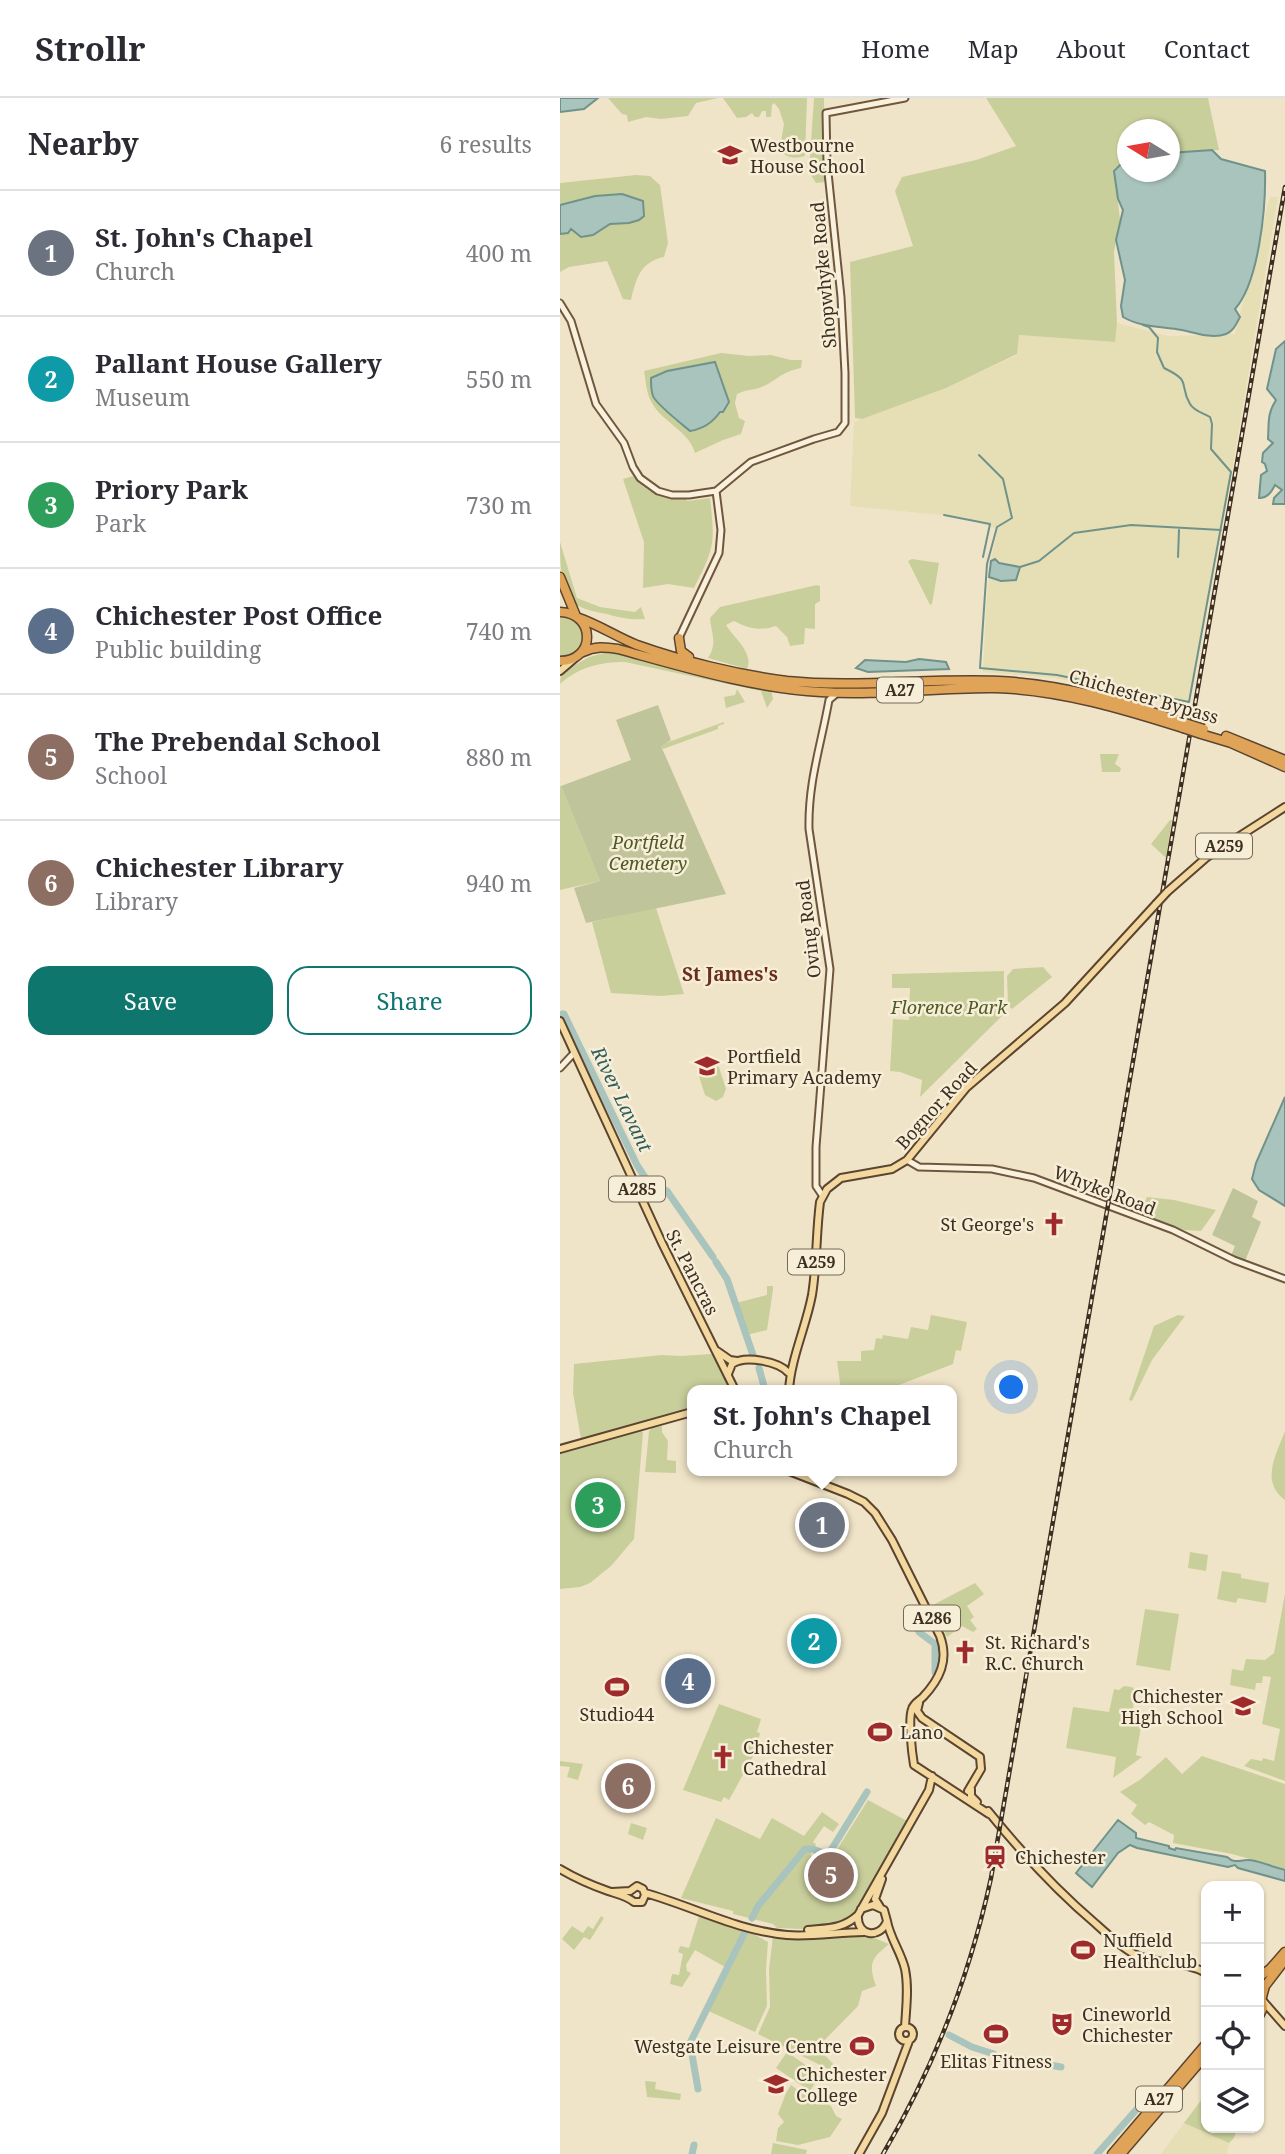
<!DOCTYPE html>
<meta charset="utf-8">
<style>
:root{--surface:#fff;--page:#f7f7f7;--text:#2b2b33;--muted:#7c7c81;--line:#e1e1e2;--accent:#0f766e}
body{margin:0;font-family:"Noto Serif",serif;background:var(--page);color:var(--text)}
.controls{position:absolute;right:21px;bottom:21px;display:grid;overflow:hidden;border-radius:14px;box-shadow:0 2px 5px #0004}
.controls button{width:63px;height:63px;display:grid;place-items:center;padding:0;border:0;border-bottom:2px solid var(--line);background:var(--surface);color:var(--text);font:35px sans-serif}
.compass{position:absolute;left:557px;top:21px;width:63px;height:63px;border-radius:50%;background:var(--surface);box-shadow:0 2px 5px #0004;rotate:281deg}
.you{position:absolute;left:452px;top:1290px;width:24px;height:24px;margin:-18px;border:5px solid #fff;border-radius:50%;background:#1a73e8;box-shadow:0 0 0 10px #1a73e833}
.badge{display:grid;place-items:center;width:46px;height:46px;border-radius:50%;background:var(--accent);color:#fff;font-size:23px;font-weight:700}
.pin{position:absolute;translate:-50% -50%;border:4px solid #fff;box-shadow:0 2px 7px #0006}
.popup{position:absolute;left:127px;top:1287px;width:270px;height:91px;box-sizing:border-box;display:grid;place-content:center;border-radius:14px;background:var(--surface);filter:drop-shadow(0 2px 5px #0005);font-size:23px;white-space:nowrap;color:var(--muted)}
.popup b{font-size:26px;color:var(--text)}
.popup::after{content:'';position:absolute;left:50%;top:100%;margin-left:-14px;border:14px solid transparent;border-top-color:var(--surface)}
.list{margin:0;padding:0;list-style:none}
h2{display:flex;justify-content:space-between;align-items:center;height:91px;margin:0;padding:0 28px;font-size:30px}
h2 small{font-size:23px;font-weight:400;color:var(--muted)}
.list li{display:grid;grid-template-columns:46px 1fr auto;gap:21px;align-items:center;box-sizing:border-box;height:126px;padding:0 28px;border-top:2px solid var(--line)}
.list b{display:block;font-size:26px;white-space:nowrap}
.list p{margin:0;font-size:23px;white-space:nowrap;color:var(--muted)}
.list em{font-size:23px;font-style:normal;color:var(--muted)}
.actions{display:flex;gap:14px;padding:21px 28px}
.actions a{flex:1;padding:16px 0;border:2px solid var(--accent);border-radius:21px;text-align:center;font-size:24px;color:var(--accent)}
.actions .main{background:var(--accent);color:#fff}
.icon{flex:none;width:38px;height:38px;fill:none;stroke:currentColor;stroke-width:2;stroke-linecap:round;stroke-linejoin:round}
.map{position:relative;flex:none;width:725px;height:2056px;overflow:hidden}
header{display:flex;align-items:center;gap:42px;box-sizing:border-box;height:98px;padding:0 35px;background:var(--surface);border-bottom:2px solid var(--line)}
header strong{font-size:33px}
nav{display:flex;gap:38px;margin-inline-start:auto;font-size:24px}
main{display:flex}
aside{flex:1;background:var(--surface)}
.map>svg:first-child{display:block}
</style>
<header>
<strong>Strollr</strong>
<nav><a>Home</a><a>Map</a><a>About</a><a>Contact</a></nav>
</header>
<main>
<aside>
<h2>Nearby<small>6 results</small></h2>
<ul class="list">
<li><span class="badge" style="background:#6b7280">1</span><div><b>St. John's Chapel</b><p>Church</p></div><em>400 m</em></li>
<li><span class="badge" style="background:#0f9aa8">2</span><div><b>Pallant House Gallery</b><p>Museum</p></div><em>550 m</em></li>
<li><span class="badge" style="background:#2e9e5b">3</span><div><b>Priory Park</b><p>Park</p></div><em>730 m</em></li>
<li><span class="badge" style="background:#5c6f8a">4</span><div><b>Chichester Post Office</b><p>Public building</p></div><em>740 m</em></li>
<li><span class="badge" style="background:#8d6e63">5</span><div><b>The Prebendal School</b><p>School</p></div><em>880 m</em></li>
<li><span class="badge" style="background:#8d6e63">6</span><div><b>Chichester Library</b><p>Library</p></div><em>940 m</em></li>
</ul>
<div class="actions"><a class="main">Save</a><a>Share</a></div>
</aside>
<div class="map">
<svg width="725" height="2056" viewBox="0 0 725 2056">
<rect width="100%" height="100%" fill="#f0e4c8"/>
<path fill="#e6deb5" d="M710,99h8l-49,292 -41,217 -133,-28 -72,-6 3,-65 5,-48 7,-30 -36,-12 -112,-11 4,-84 92,-34 71,-33 1,-20 96,7 3,-19 51,13 67,-2z
M624,2025l45,20 -2,11h-66z"/>
<path fill="#c9cf9b" d="M48,0h110l-22,5 -8,13 -27,3 -15,-2 -18,5 -1,-7 -5,-1z
M163,0h84l-2,58c-10,3 -21,3 -25,-9l4,-23 -5,-15 -5,-6 -2,2 -1,12h-5v-6h-4l-3,6h-4l-3,-4 -6,4 -9,1z
M254,0h10l1,84 -9,1 -7,-11z
M426,0h222l11,52 -49,3v-23h-42l-1,26 -13,15 6,48 -6,33 3,71 -2,19 -96,-7 -2,19 -71,34 -84,31 -7,-1 -5,-156 63,-16 -18,-55 7,-14 74,-17 40,-14z
M76,77l14,1 10,9 8,58 -4,14c-24,5 -28,22 -33,43l-8,-1 -16,-38 -38,6 -9,5v-89z
M161,255l28,3 22,-1 20,5h11l-1,8c-21,4 -25,14 -42,20 -7,2 -14,2 -22,6l-2,9 4,15 6,3 -4,13 -18,6 -28,13c-6,-22 -33,-31 -43,-50 -6,-9 -6,-22 -8,-32z
M73,378c15,18 31,24 53,22l1,3 23,-3c5,45 5,49 -16,90l-26,-4 -25,4 1,-46 -21,-63z
M0,444l17,56 23,9 35,5 6,-5 4,12c-14,1 -25,-1 -38,-5 -11,-2 -23,-4 -32,-10 -15,-10 -15,-46 -15,-62z
M352,461l27,4 -7,41 -2,1 -22,-44z
M257,487l3,1v15l-5,3v25l-10,-1 -1,16 -14,2 -3,-9 -11,-11c-15,5 -28,3 -42,-5l-8,4c9,14 28,28 21,44l-39,-11c10,-15 3,-25 2,-40l10,-11z
M9,519c25,11 18,41 -9,40v-39z
M44,555h17l150,36 2,10 -6,9 -6,-17 -136,-29c-25,0 -46,5 -65,22l1,-11 28,-16z
M177,591l8,13 -19,6 -2,-11 11,-2z
M164,624v2l-6,2v3l-55,20 -3,-4z
M540,656h19l-4,10 6,4 -1,4h-18z
M1,688l39,95 -40,9v-104z
M610,722h2l-6,38 -15,-14z
M96,810l28,86 -23,2 -50,-3 -19,-71z
M483,869l9,10 -40,32 -4,-4 -1,-29 6,-7z
M444,873v43l-84,83 2,-17 -22,-8 -10,-1 3,-52 16,1 1,-32h-18v-14z
M148,963l11,6 7,22 -3,8 -7,4 -11,-6 -7,-22 2,-7z
M587,1099l27,3 42,10 -15,21 -17,-1 -45,-15z
M207,1188h6v4l-6,40 -21,5 -10,-32 31,-8z
M371,1217l36,7 -6,29 -5,-1 -3,14 -67,26h-10l-3,-3 -15,3h-17l-4,-29h24v-10l13,-1 2,-12 6,1 1,-4 25,4 3,-12 17,3z
M618,1217l7,1 -33,44 -20,41 -3,-1 25,-74z
M151,1256l4,3 15,33h-38v19l-111,30 -8,-46 1,-29 88,-9 19,1z
M102,1328v6l6,9 -1,19 9,1v12l-31,-1 4,-41 4,-4z
M81,1332l2,3 -9,106 -23,27 -21,17 -10,4 -20,2v-136z
M725,1333v69c-25,-18 -9,-45 0,-69z
M630,1454l18,3 -2,16 -18,-3z
M662,1473l19,3v4l28,5 -3,20 -28,-5 -2,5 -19,-4z
M415,1485l9,11 -17,12 7,11 -4,3 7,9 -4,3 -11,-6 -15,11 -16,-31z
M725,1496v187l-41,-15 7,-7 11,2 1,-3 11,3 6,-32 -18,-5 9,-47 -8,-1 -1,7h-6l-1,7 -25,-5 2,-16 11,2 3,-12 19,1 9,-7z
M585,1511l34,5 -9,57 -34,-6z
M564,1588l8,1 4,4 -4,21 11,4 -7,39 6,2 -29,21 3,-21 -50,-9 7,-41 36,5 5,-23 5,1z
M159,1606l42,15 -4,13 3,1 -4,18 -27,49 -5,-3 -3,5 -38,-12z
M642,1658l83,28v85l-53,-15 -59,-11 1,-8 -25,-13 -4,3 -14,-11 6,-9 -17,-13 21,-13 25,-22 16,17z
M0,1663l23,3 -5,16 -11,-3 3,-10 -10,-1z
M308,1702l41,22 -53,89 -7,7 -10,7 -37,4 -25,-1 -4,-4 -40,-10v-3l-52,-13 35,-80 44,21 12,-21 32,18 18,-24 17,12 -6,8 -9,-6 -11,16 3,2 -6,11 17,8 6,-7z
M71,1725l16,5 -4,12 -15,-6z
M41,1818l3,2 -14,22 -6,-3 -10,13 -12,-11 10,-13 11,7 5,-7 5,3z
M139,1818l44,12 25,14 -2,27 1,37 -12,26 -51,-23 21,-42 -30,-17 -9,15 1,6 4,2 -9,14 -12,-3 2,-10 7,1 4,-21 -5,-2 2,-6 9,2z
M300,1837l12,2 17,7c-18,15 -21,19 -13,42l-14,5 -4,15 -47,48 7,-6 19,20 -3,4 -76,-38 12,-27 -1,-38 4,-33z
M227,1954l33,23 -10,16 -34,-23z
M85,1983l11,1 -1,7 26,5 -1,6 -33,-3z
M231,1987c10,7 22,18 34,17l6,4 5,10 6,3 -12,18 -32,8 -22,-4 2,-13 6,-6 -6,-8 8,-21z
M642,2001l4,2v27h31l-3,10 -5,5 -45,-20z
M213,2045l34,7 -1,4h-35z"/>
<path fill="#bfc49a" d="M98,607l13,35 -10,6 65,148 -140,29 -12,-35 26,-7 -39,-95 70,-26 -15,-40z
M673,1090l25,13 -6,16 9,5 -16,39 -14,-5 4,-10 -23,-11z"/>
<path fill="#a9c4bc" stroke="#6f938a" stroke-width="2" d="M0,0h38l-14,11 -24,3z
M652,52l9,9 44,12c1,36 -6,111 -30,138l5,8c-4,7 -6,14 -14,17 -14,5 -30,-1 -44,-4 -20,-4 -40,-2 -59,-13l-2,-11 4,-26 -9,-40 7,-30 -5,-11 -4,-28 13,-13 1,14h42v-19z
M62,96l21,7 1,15 -5,4 -10,3 -19,1 -17,11 -12,2 -10,-8 -3,4 -8,1v-29l35,-9z
M725,243v163h-12l1,-6 8,-8 -7,-5c-3,6 -7,13 -16,13l2,-23 6,-4 -2,-7 -3,-2 1,-9 10,-10 -5,-4c1,-16 -1,-25 8,-39l-9,-11 9,-40z
M155,264l14,40 -6,10h-3c-7,10 -17,17 -30,19 -7,-6 -34,-27 -37,-35 -2,-5 -2,-12 -2,-18l16,-7z
M435,461l4,4 21,4 -4,13 -15,1 -12,-4 2,-16z
M359,561l27,3 3,7 -81,3 -12,-4 9,-8 41,2z
M725,999v109l-26,-16 -7,-11 4,-16z
M558,1722l18,13v5l33,8v2l6,2 1,-2 51,9c8,7 12,3 21,3 10,0 24,7 34,9l3,1v11l-47,-13 -3,-3 -7,2 -91,-19 -7,-3 -12,8 -26,34 -16,-14z"/>
<g fill="none" stroke-linecap="round" stroke-linejoin="round">
<path stroke="#6f938a" stroke-width="2" d="M419,357l24,24 9,39 -15,9 -10,37 -7,104 77,7 132,27 42,-230 -20,-23 1,-25 -2,-7c-7,-4 -16,-6 -20,-13 -12,-21 3,-22 -26,-36l-7,-16 1,-14 -9,-11 -6,-2
M384,417l46,9 -7,33
M618,459l1,-27
M460,469l19,-6 35,-28 57,-8 90,5
M307,1694l1,1"/>
<path stroke="#a9c4bc" stroke-width="7" d="M2,916h2l73,151 9,14 21,12 46,66
M156,1164l11,17 27,79
M199,1270l6,22
M348,1513l11,21 16,12v28
M192,1820l6,-12 47,-57h8l15,6 39,-63
M389,1937l23,12 22,7
M444,1959l57,10
M138,1991l-8,-46 55,-111
M132,2056l2,-9
M537,2056l55,-62"/>
<g stroke="#6f573f" stroke-width="9">
<path id="secondary" d="M0,205l11,18 25,83 28,39 9,24 7,11 18,13 14,4h17l27,-4 35,-29 63,-23 24,-7 7,-9v-50l-4,-76 -14,-134 -1,-50 79,-15
M119,540l40,-85 2,-23 -5,-39
M0,970l14,-15
M347,1062l12,7 73,2 42,9 139,52 61,30 51,19
M262,1097l-6,-9v-39l14,-178 -21,-140c-1,-47 12,-84 20,-129l7,-6"/>
</g>
<g stroke="#5b4430" stroke-width="10">
<path id="primary" d="M0,573l14,-12
M607,794l40,-35 78,-50
M0,923l102,222 73,147
M157,1253l13,9 7,1
M168,1276l4,-10c13,-9 46,-3 57,9
M229,1292c2,-32 17,-63 23,-95 5,-31 4,-62 8,-93l7,-13 14,-11 51,-9 15,-9 59,-72 99,-85 91,-99
M0,1351l132,-37
M229,1373l59,23 16,8 11,11 17,27 48,96c9,24 0,43 -17,61 -4,4 -9,6 -11,12 -4,10 0,44 2,56l75,49
M359,1605l-2,8 5,7 58,39 1,12 -13,22
M411,1691v7l6,6
M428,1713c33,41 68,79 108,113 12,11 24,22 38,30 23,12 50,6 72,19
M0,1771c15,9 31,16 48,22 9,3 19,5 26,11h8l3,-7 -2,-6 -6,-3 -7,5 -18,1
M85,1795c47,13 93,38 142,42 25,2 52,-3 77,-3
M320,1809l-5,-8 7,-20
M301,1811l12,-4 11,5 3,11c-7,19 -31,15 -29,-6l71,-125 3,-14
M327,1823c3,17 14,31 18,48 4,19 1,39 0,58
M248,1832c20,-2 35,-1 50,-15
M703,1903l22,25
M339 1936a7 7 0 1 1 14 0a7 7 0 1 1-14 0Z
M299,2056l23,-41 27,-72"/>
</g>
<g stroke="#5b4430" stroke-width="11">
<path id="highway" d="M0,479l16,39
M0,514c36,1 36,49 0,49
M19,520c20,7 38,19 58,27 45,16 102,30 150,36 70,7 141,-3 212,0 64,3 125,21 186,42
M119,540l2,13 8,6
M23,554c12,-6 22,-5 35,-3 66,18 134,39 203,43 58,4 117,-5 175,-4 64,2 127,21 187,40
M641,636l30,9 54,24
M666,638l59,24
M699,1879l11,-8 15,-17
M702,1899l3,-11 20,-26
M699,1918l4,-8 -3,-15
M552,2056l94,-110
M561,2056l85,-99"/>
</g>
<use href="#secondary" stroke="#faf1dc" stroke-width="5"/>
<use href="#primary" stroke="#f3d9a0" stroke-width="6"/>
<use href="#highway" stroke="#e0a458" stroke-width="8"/>
<g stroke="#3d2e20" stroke-width="4.5">
<path id="rail" d="M323,2056c50,-85 87,-179 108,-276l294,-1691"/>
</g>
<use href="#rail" stroke="#f7eed8" stroke-width="2" stroke-dasharray="5" stroke-linecap="butt"/>
<g stroke="#5b4430" stroke-width="10" stroke-linecap="butt">
<path id="primary-bridge" d="M596,806l11,-12"/>
</g>
<g stroke="#5b4430" stroke-width="11" stroke-linecap="butt">
<path id="highway-bridge" d="M625,625l19,6
M623,630l18,6"/>
</g>
<use href="#primary-bridge" stroke="#f3d9a0" stroke-width="6"/>
<use href="#highway-bridge" stroke="#e0a458" stroke-width="8"/>
</g>
<defs>
<g id="school-bare" transform="scale(1.89)"><path d="M0-5L7-2L0 1L-7-2ZM-4 1L0 2.5L4 1V4Q0 6-4 4Z" fill="#9e2a2b" stroke="#f7eed8" stroke-width="2.5" paint-order="stroke"/></g>
<g id="church-bare" transform="scale(1.89)"><path d="M-1.2-6h2.4v3.5h3.3v2.4h-3.3V6h-2.4V-.1h-3.3v-2.4h3.3Z" fill="#9e2a2b" stroke="#f7eed8" stroke-width="2.5" paint-order="stroke"/></g>
<g id="stadium-bare" transform="scale(1.89)"><path d="M0-5a6.5 5 0 1 0 0 10a6.5 5 0 1 0 0-10ZM-3.5-1.8h7v3.6h-7Z" fill="#9e2a2b" stroke="#f7eed8" stroke-width="2.5" paint-order="stroke"/></g>
<g id="station-bare" transform="scale(1.89)"><path d="M-3-6H3Q5-6 5-4V2Q5 4 3 4L4.5 6H3L1.5 4h-3L-3 6H-4.5L-3 4Q-5 4-5 2V-4Q-5-6-3-6ZM-3.5-4v3h7v-3ZM-3.5 1v1.5H-2V1ZM2 1v1.5H3.5V1Z" fill="#9e2a2b" stroke="#f7eed8" stroke-width="2.5" paint-order="stroke"/></g>
<g id="theatre-bare" transform="scale(1.89)"><path d="M-5-5.5Q0-4 5-5.5V0Q5 5 0 6Q-5 5-5 0ZM-3.3-2.5H-1v1.5H-3.3ZM1-2.5H3.3v1.5H1ZM-2.8 1Q0 5.5 2.8 1Z" fill="#9e2a2b" stroke="#f7eed8" stroke-width="2.5" paint-order="stroke"/></g>
<g id="university-bare" transform="scale(1.89)"><path d="M0-5L7-2L0 1L-7-2ZM-4 1L0 2.5L4 1V4Q0 6-4 4Z" fill="#9e2a2b" stroke="#f7eed8" stroke-width="2.5" paint-order="stroke"/></g>
</defs>
<g fill-rule="evenodd">
<use href="#school-bare" x="170" y="57"/>
<use href="#school-bare" x="147" y="968"/>
<use href="#church-bare" x="494" y="1126"/>
<use href="#church-bare" x="405" y="1554"/>
<use href="#stadium-bare" x="57" y="1589"/>
<use href="#school-bare" x="683" y="1608"/>
<use href="#stadium-bare" x="320" y="1634"/>
<use href="#church-bare" x="163" y="1659"/>
<use href="#station-bare" x="435" y="1759"/>
<use href="#stadium-bare" x="523" y="1852"/>
<use href="#theatre-bare" x="502" y="1926"/>
<use href="#stadium-bare" x="436" y="1936"/>
<use href="#stadium-bare" x="302" y="1948"/>
<use href="#university-bare" x="216" y="1986"/>
</g>
<g text-anchor="middle" dominant-baseline="central" stroke-width="5" stroke-linejoin="round" paint-order="stroke">
<g fill="#f7eed8" stroke="#756857" stroke-width="2">
<rect x="317" y="579.5" width="46" height="25" rx="5"/>
<rect x="636" y="735.5" width="56" height="25" rx="5"/>
<rect x="49" y="1078.5" width="56" height="25" rx="5"/>
<rect x="228" y="1151.5" width="56" height="25" rx="5"/>
<rect x="344" y="1507.5" width="56" height="25" rx="5"/>
<rect x="576" y="1988.5" width="46" height="25" rx="5"/>
</g>
<g font-size="16" font-weight="bold" fill="#3d2e20">
<text x="340" y="592">A27</text>
<text x="664" y="748">A259</text>
<text x="77" y="1091">A285</text>
<text x="256" y="1164">A259</text>
<text x="372" y="1520">A286</text>
<text x="599" y="2001">A27</text>
</g>
<g font-size="18" fill="#3d2e20" stroke="#f7eed8" text-anchor="start">
<text x="190" y="47">Westbourne<tspan x="190" dy="21">House School</tspan></text>
<text x="167" y="958">Portfield<tspan x="167" dy="21">Primary Academy</tspan></text>
<text x="474" y="1126" text-anchor="end">St George's</text>
<text x="425" y="1544">St. Richard's<tspan x="425" dy="21">R.C. Church</tspan></text>
<text x="663" y="1598" text-anchor="end">Chichester<tspan x="663" dy="21">High School</tspan></text>
<text x="57" y="1616" text-anchor="middle">Studio44</text>
<text x="340" y="1634">Lano</text>
<text x="183" y="1649">Chichester<tspan x="183" dy="21">Cathedral</tspan></text>
<text x="455" y="1759">Chichester</text>
<text x="543" y="1842">Nuffield<tspan x="543" dy="21">Healthclub</tspan></text>
<text x="522" y="1916">Cineworld<tspan x="522" dy="21">Chichester</tspan></text>
<text x="282" y="1948" text-anchor="end">Westgate Leisure Centre</text>
<text x="436" y="1963" text-anchor="middle">Elitas Fitness</text>
<text x="236" y="1976">Chichester<tspan x="236" dy="21">College</tspan></text>
</g>
<g font-size="18" fill="#3d2e20" stroke="#f7eed8">
<text transform="translate(263 177) rotate(-95)">Shopwhyke Road</text>
<text transform="translate(584 598) rotate(16)">Chichester Bypass</text>
<text transform="translate(248 831) rotate(-97)">Oving Road</text>
<text transform="translate(376 1007) rotate(-48)">Bognor Road</text>
<text transform="translate(545 1092) rotate(21)">Whyke Road</text>
<text transform="translate(133 1174) rotate(63)">St. Pancras</text>
</g>
<g font-size="18" font-style="italic" fill="#4d5a26" stroke="#f7eed8">
<text x="88" y="744">Portfield<tspan x="88" dy="21">Cemetery</tspan></text>
<text x="389" y="909">Florence Park</text>
</g>
<g font-size="19" font-weight="bold" fill="#6b2e1e" stroke="#f7eed8">
<text x="170" y="876">St James's</text>
</g>
<g font-size="19" font-style="italic" fill="#2f5d5a" stroke="#f7eed8">
<text transform="translate(62 1001) rotate(64)">River Lavant</text>
</g>
</g>
</svg>
<div class="controls">
<button>+</button>
<button>−</button>
<button><svg class="icon" aria-label="locate" viewBox="0 0 24 24"><circle cx="12" cy="12" r="6"/><path d="M12 2v4M12 18v4M2 12h4M18 12h4"/></svg></button>
<button><svg class="icon" aria-label="layers" viewBox="0 0 24 24"><path d="M12 4l9 5-9 5-9-5zM3 14l9 5 9-5"/></svg></button>
</div>
<svg class="compass" viewBox="-18 -18 36 36"><path d="M0-13l5 13h-10z" fill="#e53935"/><path d="M0 13l5-13h-10z" fill="#7c7c81"/></svg>
<div class="you"></div>
<div class="pin badge" style="left:262px;top:1427px;background:#6b7280">1</div>
<div class="popup"><b>St. John's Chapel</b>Church</div>
<div class="pin badge" style="left:254px;top:1543px;background:#0f9aa8">2</div>
<div class="pin badge" style="left:38px;top:1407px;background:#2e9e5b">3</div>
<div class="pin badge" style="left:128px;top:1583px;background:#5c6f8a">4</div>
<div class="pin badge" style="left:271px;top:1777px;background:#8d6e63">5</div>
<div class="pin badge" style="left:68px;top:1688px;background:#8d6e63">6</div>
</div>
</main>
